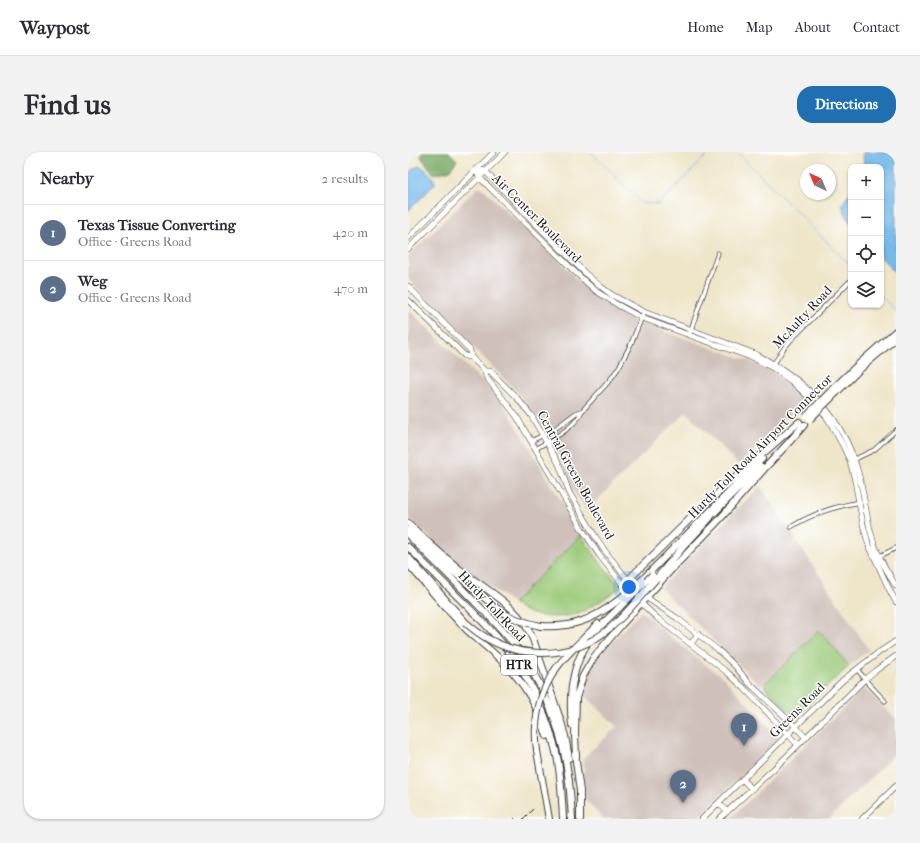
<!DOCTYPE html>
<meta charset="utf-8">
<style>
:root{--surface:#fff;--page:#f2f2f3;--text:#2b2b33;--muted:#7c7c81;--line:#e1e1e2;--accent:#1f6fb2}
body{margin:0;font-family:"IM FELL French Canon",serif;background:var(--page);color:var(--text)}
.controls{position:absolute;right:12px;top:12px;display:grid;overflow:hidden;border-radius:8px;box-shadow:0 1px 3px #0004}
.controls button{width:36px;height:36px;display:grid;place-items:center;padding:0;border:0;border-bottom:1px solid var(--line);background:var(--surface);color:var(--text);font:20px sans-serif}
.compass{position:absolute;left:392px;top:12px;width:36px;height:36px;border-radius:50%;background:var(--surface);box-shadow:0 1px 3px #0004;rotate:316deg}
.you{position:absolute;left:221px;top:435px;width:14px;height:14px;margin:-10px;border:3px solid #fff;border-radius:50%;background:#1a73e8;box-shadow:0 0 0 6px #1a73e833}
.badge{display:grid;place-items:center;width:26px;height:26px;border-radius:50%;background:var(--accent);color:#fff;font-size:13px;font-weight:700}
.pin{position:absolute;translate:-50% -33px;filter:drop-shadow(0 1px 2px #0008)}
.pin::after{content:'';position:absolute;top:21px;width:14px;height:12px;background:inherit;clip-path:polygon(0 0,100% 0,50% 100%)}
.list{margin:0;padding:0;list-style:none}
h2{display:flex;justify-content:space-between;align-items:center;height:52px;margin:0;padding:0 16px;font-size:17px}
h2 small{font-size:13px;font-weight:400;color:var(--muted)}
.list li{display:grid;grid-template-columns:26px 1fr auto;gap:12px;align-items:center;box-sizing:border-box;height:56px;padding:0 16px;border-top:1px solid var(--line)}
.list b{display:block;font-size:15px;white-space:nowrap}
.list p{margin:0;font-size:13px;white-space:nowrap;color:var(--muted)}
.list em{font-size:13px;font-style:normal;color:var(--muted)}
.icon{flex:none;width:22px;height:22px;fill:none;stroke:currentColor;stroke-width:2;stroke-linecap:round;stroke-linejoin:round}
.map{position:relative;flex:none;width:488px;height:667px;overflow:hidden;border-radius:16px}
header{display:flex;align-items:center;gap:24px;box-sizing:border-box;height:56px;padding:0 20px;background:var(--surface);border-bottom:1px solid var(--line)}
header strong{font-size:19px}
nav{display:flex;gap:22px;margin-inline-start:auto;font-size:14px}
.intro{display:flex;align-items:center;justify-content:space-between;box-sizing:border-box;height:96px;padding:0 24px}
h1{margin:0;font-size:28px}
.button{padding:10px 18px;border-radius:16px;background:var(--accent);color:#fff;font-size:14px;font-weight:700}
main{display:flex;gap:24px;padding:0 24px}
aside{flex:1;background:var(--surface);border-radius:16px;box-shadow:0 1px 3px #0004}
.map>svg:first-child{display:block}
</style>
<header>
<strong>Waypost</strong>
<nav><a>Home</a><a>Map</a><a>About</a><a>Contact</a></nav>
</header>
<div class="intro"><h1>Find us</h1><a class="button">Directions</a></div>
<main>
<aside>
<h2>Nearby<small>2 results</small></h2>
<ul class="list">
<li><span class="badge" style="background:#5c6f8a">1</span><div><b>Texas Tissue Converting</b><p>Office · Greens Road</p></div><em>420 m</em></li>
<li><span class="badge" style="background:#5c6f8a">2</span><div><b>Weg</b><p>Office · Greens Road</p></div><em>470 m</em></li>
</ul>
</aside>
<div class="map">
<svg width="488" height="667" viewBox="0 0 488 667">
<rect width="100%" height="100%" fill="#fff"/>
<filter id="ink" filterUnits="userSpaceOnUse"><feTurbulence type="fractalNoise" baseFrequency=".025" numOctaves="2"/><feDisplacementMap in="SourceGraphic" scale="8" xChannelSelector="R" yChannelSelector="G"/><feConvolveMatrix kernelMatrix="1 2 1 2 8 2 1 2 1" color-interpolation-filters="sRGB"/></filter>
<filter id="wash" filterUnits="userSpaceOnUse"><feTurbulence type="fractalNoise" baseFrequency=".012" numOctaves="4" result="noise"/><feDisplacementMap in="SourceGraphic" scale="16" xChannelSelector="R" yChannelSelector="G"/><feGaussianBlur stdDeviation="0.9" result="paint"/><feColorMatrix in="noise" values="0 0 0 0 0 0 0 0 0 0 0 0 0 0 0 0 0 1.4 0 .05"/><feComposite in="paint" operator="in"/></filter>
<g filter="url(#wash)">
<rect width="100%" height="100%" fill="#efe6ca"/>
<path fill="#cfc0ba" d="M70,35h3l2,1 34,34 2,-2 51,52 10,11 26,21 19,13 9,4 113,39 16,6 20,13 23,19 -67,67 -53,-53 -99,98 -15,-21 -10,-27 -17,-33 -27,-36 -86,-88 -2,-3 -22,-23v-23z
M0,157l76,74 20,22 16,26 61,104 -68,68 -56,-41 -28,-25 -21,-20z
M352,334l109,164 -20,16 -30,-36 -54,54 -5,1 -100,-97z
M233,459l54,46 28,20 56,61 -82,81h-94l-17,-19 -3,-42 34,-31 -34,-34 2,-8 7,-20 13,-16z
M456,536l32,31v34l-67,66h-99z"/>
<path fill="#9cca79" stroke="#5c734a" d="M173,383l18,26 22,26c-12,8 -29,21 -43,26 -14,5 -31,5 -46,1 -6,-2 -13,-7 -19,-11z
M411,478l30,36 -54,51 -30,-29v-4z"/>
<path fill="#7dae69" stroke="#4c6542" d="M15,0h26l8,8 -7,10 -16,4 -13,-17z"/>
<path fill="#75b9eb" stroke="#486a84" d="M455,0h33v122l-15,-17v-90h-17z
M11,14c6,2 15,11 16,17l-1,2 -26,26v-37l6,-6z
M443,39v32l-3,-4 -6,-14z"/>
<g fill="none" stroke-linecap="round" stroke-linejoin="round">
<path stroke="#75b9eb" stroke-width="1" d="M183,0l51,51 17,1 51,-52
M329,0l114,114
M473,144l15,15"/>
</g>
</g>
<g filter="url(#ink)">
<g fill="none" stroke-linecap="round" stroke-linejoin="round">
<g stroke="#3c3a36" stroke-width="5">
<path id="street" d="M281,183l29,-82
M365,213l11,-17 6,-7 59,-59
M123,289l21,-10 24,-18 6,-2
M127,297c17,-10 39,-20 47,-38l28,-31 9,-13 12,-23 13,-32
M445,308l21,-10 22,-20
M383,375c22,-14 45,-21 70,-25
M470,405l18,-9
M449,517l11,14 17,18"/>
</g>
<g stroke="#3c3a36" stroke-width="6">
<path id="secondary" d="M68,17l3,8 96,95 21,19 22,14 24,13 111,40 18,9 20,14 22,20 13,15 6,10 10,18 8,17 5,20 8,43 5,19 20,44 8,15
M68,17l9,2 50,52 52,52 13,11 12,9 32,17 109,41c51,24 90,64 105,119 7,24 8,48 16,71 5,16 14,30 22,43
M0,86l86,-86
M0,97l97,-97
M0,134l62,64 1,7
M0,148l57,56 6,1 14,14 1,6 15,19 16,21 65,112 17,26 24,30 18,18 16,15 71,55 16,15 54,57
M77,219h5l27,27 14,17 28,49 10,28 26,44 10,15 23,29 8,8
M236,444l33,22 41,32 17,16 14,17 47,44 10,11
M283,492l7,-10
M335,628l9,9
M311,651l8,9
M294,667l141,-139 35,-27 18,-12
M311,667l62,-57 84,-83 10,-8 21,-15
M454,667l34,-33"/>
</g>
<g stroke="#3c3a36" stroke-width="8">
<path id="highway" d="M425,237l27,-26 36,-32
M428,241l23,-23 37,-32
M300,367l53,-53
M0,371c16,16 33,31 50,45 28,23 60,36 75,71l29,86 3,11 4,22
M0,378l46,42 46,39
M0,383c21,21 42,41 62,62 17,17 34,33 47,51 26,36 43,76 50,120 3,17 4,34 5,51
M0,395c19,19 37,37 56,56 18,18 36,35 50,56 21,29 35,62 43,97 4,20 5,42 6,63
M0,405l57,65
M0,412c19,21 37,44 57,64 13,13 29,24 41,37 20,20 33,45 41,71
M235,427l119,-120
M248,427l27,-32 27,-29
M215,433l80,-79 96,-84
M133,474c31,2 51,-6 75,-24
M179,483l11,-11
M164,573c-3,-28 -1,-57 15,-81 9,-14 21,-26 33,-37
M129,599l12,68
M167,602l5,37v28
M168,605l-1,-23 1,-36 7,-22 11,-19 28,-33 48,-53 49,-51 45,-51 26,-28 14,-16"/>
</g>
<use href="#street" stroke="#fff" stroke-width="3.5"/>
<use href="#secondary" stroke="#fff" stroke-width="5"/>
<use href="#highway" stroke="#fff" stroke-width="6"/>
<path stroke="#1c1c1c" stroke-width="1" stroke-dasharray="6 3" stroke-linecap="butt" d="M106,667l1,-1
M115,667l10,-10"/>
<g stroke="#3c3a36" stroke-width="8" stroke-linecap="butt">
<path id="highway-bridge" d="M398,264l27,-27
M402,267l26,-26
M208,450l26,-22
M212,455l32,-32
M92,459c13,8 26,12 41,15
M57,470c40,37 101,43 145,6 17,-14 31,-33 46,-49
M129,599c-4,-29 2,-57 18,-81 9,-13 21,-24 32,-35"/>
</g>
<use href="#highway-bridge" stroke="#fff" stroke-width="6"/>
</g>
</g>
<g text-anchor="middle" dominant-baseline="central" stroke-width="3" stroke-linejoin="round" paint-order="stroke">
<rect fill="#fff" stroke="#606060" stroke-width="1" x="93" y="503" width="36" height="20" rx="3"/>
<g font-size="12" font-weight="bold" fill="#1c1c1c">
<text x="111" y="513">HTR</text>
</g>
<g font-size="13" fill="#1c1c1c" stroke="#fff">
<text transform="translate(129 66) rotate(45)">Air Center Boulevard</text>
<text transform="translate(394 165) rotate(-47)">McAulty Road</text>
<text transform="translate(352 294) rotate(-45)">Hardy Toll Road Airport Connector</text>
<text transform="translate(168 323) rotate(61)">Central Greens Boulevard</text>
<text transform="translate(84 454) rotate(47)">Hardy Toll Road</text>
<text transform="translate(389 558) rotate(-45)">Greens Road</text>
</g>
</g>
</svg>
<div class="controls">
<button>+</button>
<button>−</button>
<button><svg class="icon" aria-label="locate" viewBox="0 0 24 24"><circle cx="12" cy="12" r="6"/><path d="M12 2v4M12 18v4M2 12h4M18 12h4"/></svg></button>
<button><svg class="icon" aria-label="layers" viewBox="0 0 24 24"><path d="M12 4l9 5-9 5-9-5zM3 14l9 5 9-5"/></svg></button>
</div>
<svg class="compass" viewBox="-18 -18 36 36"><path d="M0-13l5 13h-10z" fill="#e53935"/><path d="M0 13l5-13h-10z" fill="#7c7c81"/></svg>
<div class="you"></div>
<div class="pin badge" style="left:336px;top:594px;background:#5c6f8a">1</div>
<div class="pin badge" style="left:275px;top:651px;background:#5c6f8a">2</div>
</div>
</main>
